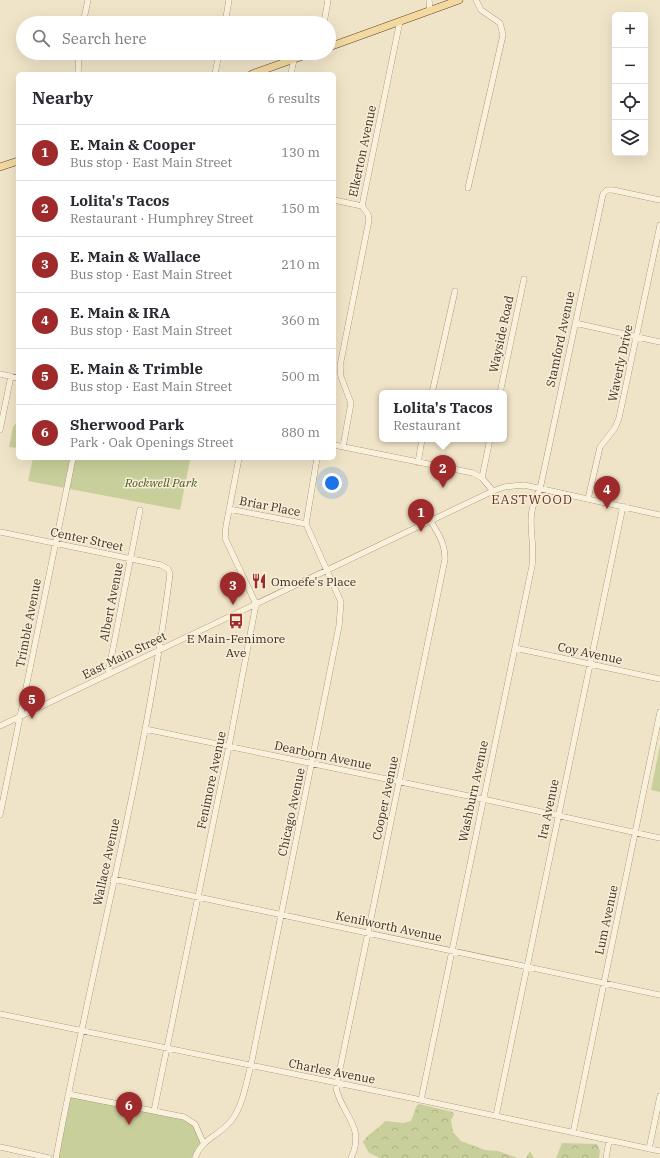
<!DOCTYPE html>
<meta charset="utf-8">
<style>
:root{--surface:#fff;--page:#f7f7f7;--text:#2b2b33;--muted:#7c7c81;--line:#e1e1e2;--accent:#9e2a2b}
body{margin:0;font-family:"IBM Plex Serif",serif;background:var(--page);color:var(--text)}
.controls{position:absolute;right:12px;top:12px;display:grid;overflow:hidden;border-radius:6px;box-shadow:0 4px 16px #0002}
.controls button{width:36px;height:36px;display:grid;place-items:center;padding:0;border:0;border-bottom:1px solid var(--line);background:var(--surface);color:var(--text);font:20px sans-serif}
.you{position:absolute;left:332px;top:483px;width:14px;height:14px;margin:-10px;border:3px solid #fff;border-radius:50%;background:#1a73e8;box-shadow:0 0 0 6px #1a73e833}
.badge{display:grid;place-items:center;width:26px;height:26px;border-radius:50%;background:var(--accent);color:#fff;font-size:13px;font-weight:700}
.pin{position:absolute;translate:-50% -33px;filter:drop-shadow(0 1px 2px #0008)}
.pin::after{content:'';position:absolute;top:21px;width:14px;height:12px;background:inherit;clip-path:polygon(0 0,100% 0,50% 100%)}
.popup{position:absolute;left:379px;top:390px;width:128px;height:52px;box-sizing:border-box;display:grid;place-content:center;border-radius:6px;background:var(--surface);filter:drop-shadow(0 1px 3px #0005);font-size:13px;white-space:nowrap;color:var(--muted)}
.popup b{font-size:15px;color:var(--text)}
.popup::after{content:'';position:absolute;left:50%;top:100%;margin-left:-8px;border:8px solid transparent;border-top-color:var(--surface)}
.list{margin:0;padding:0;list-style:none}
h2{display:flex;justify-content:space-between;align-items:center;height:52px;margin:0;padding:0 16px;font-size:17px}
h2 small{font-size:13px;font-weight:400;color:var(--muted)}
.list li{display:grid;grid-template-columns:26px 1fr auto;gap:12px;align-items:center;box-sizing:border-box;height:56px;padding:0 16px;border-top:1px solid var(--line)}
.list b{display:block;font-size:15px;white-space:nowrap}
.list p{margin:0;font-size:13px;white-space:nowrap;color:var(--muted)}
.list em{font-size:13px;font-style:normal;color:var(--muted)}
.icon{flex:none;width:22px;height:22px;fill:none;stroke:currentColor;stroke-width:2;stroke-linecap:round;stroke-linejoin:round}
.map{position:relative;flex:none;width:660px;height:1158px;overflow:hidden}
.search{position:absolute;background:var(--surface);box-shadow:0 4px 16px #0002;left:16px;top:16px;width:320px;height:44px;display:flex;align-items:center;gap:10px;box-sizing:border-box;padding:0 14px;border-radius:22px;color:var(--muted);font-size:15px}
.panel{position:absolute;background:var(--surface);box-shadow:0 4px 16px #0002;left:16px;top:72px;width:320px;height:388px;border-radius:6px}
.map>svg:first-child{display:block}
</style>
<div class="map">
<svg width="660" height="1158" viewBox="0 0 660 1158">
<defs>
<pattern id="forest-crowns" width="20" height="18" patternUnits="userSpaceOnUse"><rect width="20" height="18" fill="#c9cf9b"/><path d="M2 6a3 3 0 1 1 6 0M12 15a3 3 0 1 1 6 0" fill="none" stroke="#aeb285"/></pattern>
</defs>
<rect width="100%" height="100%" fill="#f0e4c8"/>
<path fill="url(#forest-crowns)" d="M419,1104l34,8 1,3 -3,5 2,12 8,9 24,9 13,1 20,7h8l4,-7 4,7h-154l-11,-5 -6,-11c4,-8 16,-13 22,-21l18,2 8,-2 6,-16z
M562,1143l35,1 3,7 -1,7h-43z"/>
<path fill="#c9cf9b" d="M18,421v27l-9,-1 4,-20z
M33,458h147l10,2 -10,50 -152,-29z
M660,745v47l-9,-2z
M70,1096l112,21 10,5 10,21 -8,15h-137z"/>
<g fill="none" stroke-linecap="round" stroke-linejoin="round">
<g stroke="#8d765c" stroke-width="6">
<path id="minor" d="M429,0l1,11
M83,23l5,-23
M225,23l4,-23
M324,23l4,-23
M78,74l1,-21
M215,74l4,-21
M291,74l3,-15
M468,188l35,-153 -3,-12 -19,-13 -5,-10
M334,200l28,6
M575,323l85,19
M0,374l18,4
M432,393l23,-102
M500,393l24,-114
M0,430l11,-54
M334,445l139,28 9,5 11,13
M343,447l8,-44 -10,-26 -1,-11 29,-146 -1,-6 -6,-8 38,-185
M418,463l4,-24
M482,478l8,-39
M588,499l12,-52 15,-19 4,-10 41,-193
M229,509l77,15
M0,532l161,33 7,4 2,5c-25,197 -78,389 -114,584
M515,648l145,31
M108,674l32,-164
M0,726l493,-235 11,-4 20,-2 136,30
M145,729l338,70 177,39
M0,815l73,-357
M113,879l547,116
M0,1014l421,86 239,51
M68,1094l116,23 11,7 8,18
M421,1100l111,-534c4,-33 -9,-45 8,-77l63,-295 4,-4h6l47,10
M154,1111l75,-365 27,-142 -31,-66 1,-12 13,-68
M496,1116l127,-610
M573,1133l87,-421
M0,1147l49,11
M649,1149l11,-53
M195,1158c7,-20 24,-22 36,-37 12,-15 15,-38 20,-56l88,-439 2,-24 -35,-78 11,-66
M351,1158c15,-31 -9,-43 -15,-70l109,-529c0,-16 -7,-26 -15,-39
M606,1158l3,-17"/>
</g>
<g stroke="#5b4430" stroke-width="8">
<path id="major" d="M329,47l130,-47
M252,74l59,-21
M0,167l18,-6"/>
</g>
<use href="#minor" stroke="#faf1dc" stroke-width="5.5"/>
<use href="#major" stroke="#f3d9a0" stroke-width="7"/>
</g>
<defs>
<g id="restaurant-bare" transform="scale(1.2)"><path d="M-5-6h1v4h1v-4h1v4h1v-4h1v5L-1.5 .5V6h-2V.5L-5-1ZM5-6V6H3V1.5H1.5Q1.5-4 5-6Z" fill="#9e2a2b" stroke="#f7eed8" stroke-width="2.5" paint-order="stroke"/></g>
<g id="bus-bare" transform="scale(1.2)"><path d="M-5-6H5V4H4V6H2V4H-2V6H-4V4H-5ZM-3.5-4V0h7V-4ZM-3.5 1.2v1.5H-2V1.2ZM2 1.2v1.5H3.5V1.2Z" fill="#9e2a2b" stroke="#f7eed8" stroke-width="2.5" paint-order="stroke"/></g>
</defs>
<g fill-rule="evenodd">
<use href="#restaurant-bare" x="259" y="581"/>
<use href="#bus-bare" x="236" y="621"/>
</g>
<g text-anchor="middle" dominant-baseline="central" stroke-width="3" stroke-linejoin="round" paint-order="stroke">
<g font-size="12" fill="#3d2e20" stroke="#f7eed8">
<text transform="translate(362 151) rotate(-78)">Elkerton Avenue</text>
<text transform="translate(501 334) rotate(-78)">Wayside Road</text>
<text transform="translate(560 339) rotate(-78)">Stamford Avenue</text>
<text transform="translate(620 363) rotate(-78)">Waverly Drive</text>
<text transform="translate(270 506) rotate(11)">Briar Place</text>
<text transform="translate(87 539) rotate(12)">Center Street</text>
<text transform="translate(111 602) rotate(-79)">Albert Avenue</text>
<text transform="translate(28 623) rotate(-79)">Trimble Avenue</text>
<text transform="translate(590 653) rotate(12)">Coy Avenue</text>
<text transform="translate(124 655) rotate(-26)">East Main Street</text>
<text transform="translate(323 755) rotate(12)">Dearborn Avenue</text>
<text transform="translate(211 780) rotate(-78)">Fenimore Avenue</text>
<text transform="translate(473 791) rotate(-78)">Washburn Avenue</text>
<text transform="translate(385 798) rotate(-78)">Cooper Avenue</text>
<text transform="translate(548 809) rotate(-78)">Ira Avenue</text>
<text transform="translate(291 812) rotate(-78)">Chicago Avenue</text>
<text transform="translate(106 862) rotate(-78)">Wallace Avenue</text>
<text transform="translate(606 920) rotate(-78)">Lum Avenue</text>
<text transform="translate(389 926) rotate(12)">Kenilworth Avenue</text>
<text transform="translate(332 1071) rotate(11)">Charles Avenue</text>
</g>
<g font-size="12" font-style="italic" fill="#4d5a26" stroke="#f7eed8">
<text x="161" y="482">Rockwell Park</text>
</g>
<g font-size="12" fill="#3d2e20" stroke="#f7eed8" text-anchor="start">
<text x="271" y="581">Omoefe's Place</text>
<text x="236" y="638" text-anchor="middle">E Main-Fenimore<tspan x="236" dy="14">Ave</tspan></text>
</g>
<g font-size="13" letter-spacing="1" fill="#6b2e1e" stroke="#f7eed8">
<text x="532" y="499">EASTWOOD</text>
</g>
</g>
</svg>
<div class="controls">
<button>+</button>
<button>−</button>
<button><svg class="icon" aria-label="locate" viewBox="0 0 24 24"><circle cx="12" cy="12" r="6"/><path d="M12 2v4M12 18v4M2 12h4M18 12h4"/></svg></button>
<button><svg class="icon" aria-label="layers" viewBox="0 0 24 24"><path d="M12 4l9 5-9 5-9-5zM3 14l9 5 9-5"/></svg></button>
</div>
<div class="you"></div>
<div class="pin badge" style="left:421px;top:532px">1</div>
<div class="pin badge" style="left:443px;top:488px">2</div>
<div class="popup"><b>Lolita's Tacos</b>Restaurant</div>
<div class="pin badge" style="left:233px;top:605px">3</div>
<div class="pin badge" style="left:607px;top:509px">4</div>
<div class="pin badge" style="left:32px;top:719px">5</div>
<div class="pin badge" style="left:129px;top:1125px">6</div>
<div class="search"><svg class="icon" aria-label="search" viewBox="0 0 24 24"><circle cx="10" cy="10" r="6"/><path d="M15 15l6 6"/></svg>Search here</div>
<section class="panel">
<h2>Nearby<small>6 results</small></h2>
<ul class="list">
<li><span class="badge">1</span><div><b>E. Main &amp; Cooper</b><p>Bus stop · East Main Street</p></div><em>130 m</em></li>
<li><span class="badge">2</span><div><b>Lolita's Tacos</b><p>Restaurant · Humphrey Street</p></div><em>150 m</em></li>
<li><span class="badge">3</span><div><b>E. Main &amp; Wallace</b><p>Bus stop · East Main Street</p></div><em>210 m</em></li>
<li><span class="badge">4</span><div><b>E. Main &amp; IRA</b><p>Bus stop · East Main Street</p></div><em>360 m</em></li>
<li><span class="badge">5</span><div><b>E. Main &amp; Trimble</b><p>Bus stop · East Main Street</p></div><em>500 m</em></li>
<li><span class="badge">6</span><div><b>Sherwood Park</b><p>Park · Oak Openings Street</p></div><em>880 m</em></li>
</ul>
</section>
</div>
